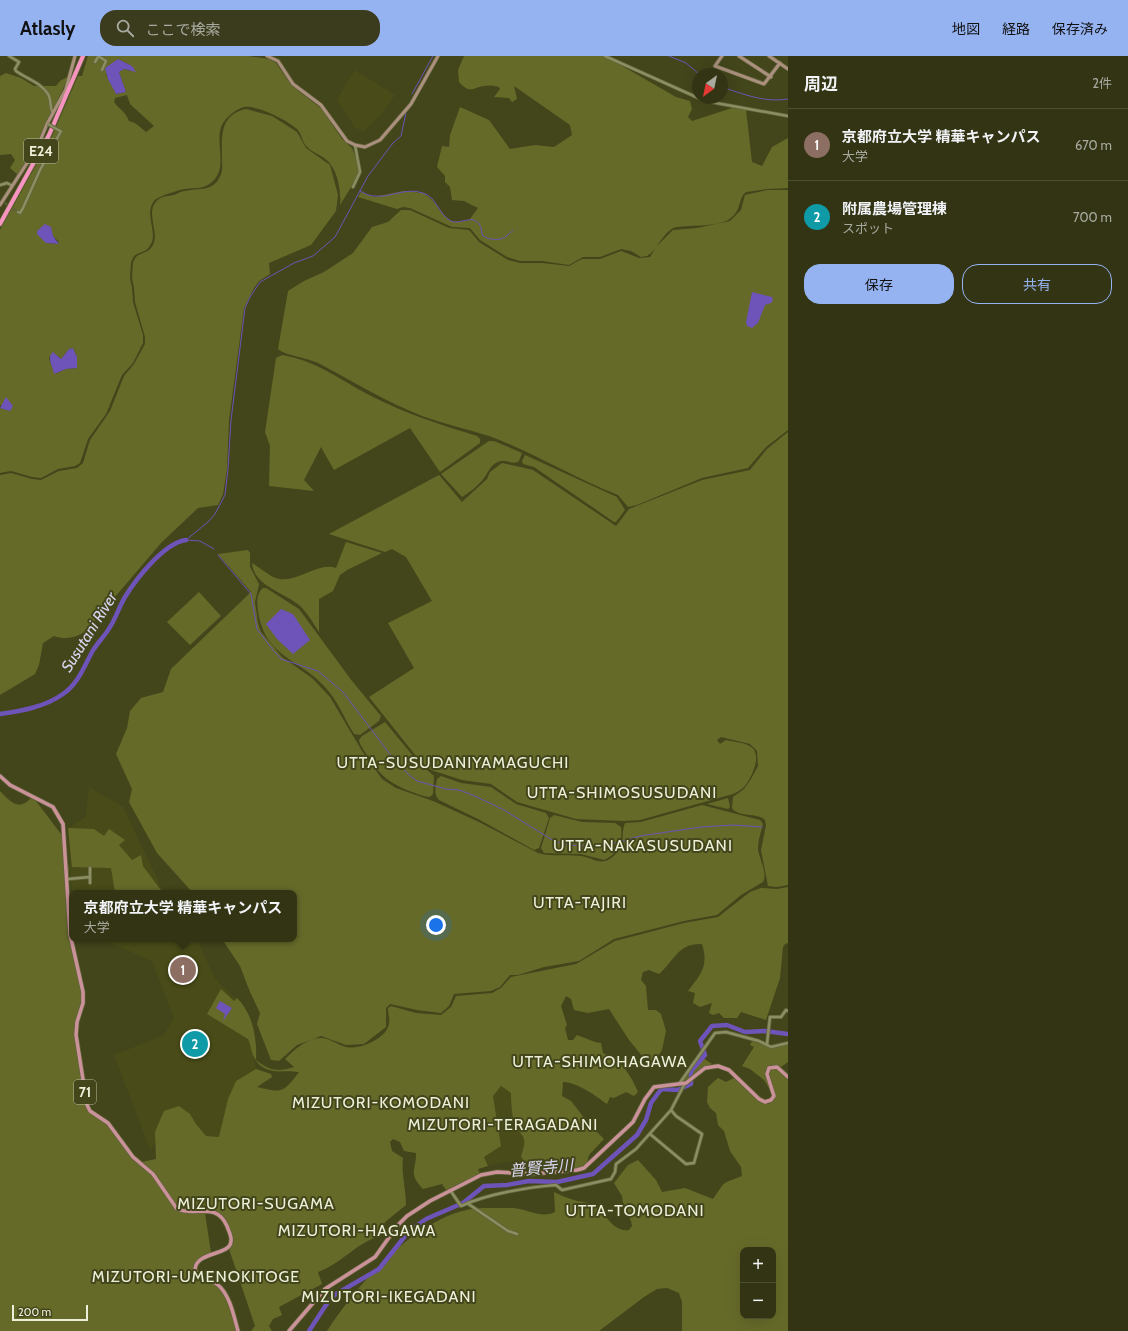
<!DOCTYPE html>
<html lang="ja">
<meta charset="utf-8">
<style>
:root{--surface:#323414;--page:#3a3c1d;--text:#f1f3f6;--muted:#a8aaa0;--line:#4d4f34;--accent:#95b2f1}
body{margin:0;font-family:Cabin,"Noto Sans JP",sans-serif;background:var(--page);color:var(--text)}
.controls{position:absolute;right:12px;bottom:12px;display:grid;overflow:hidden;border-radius:8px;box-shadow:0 4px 16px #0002}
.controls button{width:36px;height:36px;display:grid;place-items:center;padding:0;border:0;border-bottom:1px solid var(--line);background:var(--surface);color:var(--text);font:20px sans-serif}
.compass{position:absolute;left:692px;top:12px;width:36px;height:36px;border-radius:50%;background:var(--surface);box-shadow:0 4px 16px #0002;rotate:213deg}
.scale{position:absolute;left:12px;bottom:10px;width:76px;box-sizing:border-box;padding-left:4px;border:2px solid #edf0d8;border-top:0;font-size:11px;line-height:14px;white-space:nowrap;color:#edf0d8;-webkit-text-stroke:3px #43461b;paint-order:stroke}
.you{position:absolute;left:436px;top:869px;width:14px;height:14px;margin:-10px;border:3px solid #fff;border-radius:50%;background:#1a73e8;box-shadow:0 0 0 6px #1a73e833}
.badge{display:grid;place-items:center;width:26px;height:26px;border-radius:50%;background:var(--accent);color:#fff;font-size:13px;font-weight:700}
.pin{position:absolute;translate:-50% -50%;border:2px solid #fff;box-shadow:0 1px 4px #0006}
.popup{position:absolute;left:69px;top:834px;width:228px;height:52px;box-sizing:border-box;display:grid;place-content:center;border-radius:8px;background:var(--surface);filter:drop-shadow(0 1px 3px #0005);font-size:13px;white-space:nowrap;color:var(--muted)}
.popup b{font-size:15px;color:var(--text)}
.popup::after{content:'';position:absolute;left:50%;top:100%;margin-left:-8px;border:8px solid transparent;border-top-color:var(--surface)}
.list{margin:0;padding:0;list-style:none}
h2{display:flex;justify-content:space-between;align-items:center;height:52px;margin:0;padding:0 16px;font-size:17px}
h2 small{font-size:13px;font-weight:400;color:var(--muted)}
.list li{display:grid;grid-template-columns:26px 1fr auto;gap:12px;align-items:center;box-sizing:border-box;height:72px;padding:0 16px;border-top:1px solid var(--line)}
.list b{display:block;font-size:15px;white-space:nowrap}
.list p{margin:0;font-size:13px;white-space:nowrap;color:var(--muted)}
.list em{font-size:13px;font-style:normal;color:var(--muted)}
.actions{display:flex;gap:8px;padding:12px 16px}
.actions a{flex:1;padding:9px 0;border:1px solid var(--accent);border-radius:16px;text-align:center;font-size:14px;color:var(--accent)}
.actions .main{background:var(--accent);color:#111}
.icon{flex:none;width:22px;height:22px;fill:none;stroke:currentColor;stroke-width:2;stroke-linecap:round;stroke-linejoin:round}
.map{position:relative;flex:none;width:788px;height:1275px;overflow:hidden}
header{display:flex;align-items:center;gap:24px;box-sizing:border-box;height:56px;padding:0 20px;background:var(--accent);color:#111}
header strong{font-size:19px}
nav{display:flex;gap:22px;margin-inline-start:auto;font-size:14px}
.search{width:280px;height:36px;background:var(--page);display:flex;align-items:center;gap:10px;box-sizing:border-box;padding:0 14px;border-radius:16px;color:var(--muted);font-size:15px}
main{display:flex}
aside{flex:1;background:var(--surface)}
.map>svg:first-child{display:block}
</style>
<header>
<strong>Atlasly</strong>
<div class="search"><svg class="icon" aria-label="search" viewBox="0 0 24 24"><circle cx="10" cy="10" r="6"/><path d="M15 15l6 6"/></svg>ここで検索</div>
<nav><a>地図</a><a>経路</a><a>保存済み</a></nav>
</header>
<main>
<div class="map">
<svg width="788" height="1275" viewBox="0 0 788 1275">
<rect width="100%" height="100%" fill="#43461b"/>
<path fill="#494c18" d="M355,14l40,25 -15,21 -16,15 -9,-3 -18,-29z
M89,731l34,20 41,86 -92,1 -4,-66 18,-11z
M102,883h95l18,40 29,28 12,62 -20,12 -8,18 -8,38 -14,-1 -10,-12 -6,-10 -34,25 -1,5 -5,5 -36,-94 50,-20 10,-17 -22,-57z
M501,1030l10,7 3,30 9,12 2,10 -4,11 2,4 -1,3 -14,-2 -20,5 -4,-9 17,-11 -8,-50z"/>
<path fill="#666a29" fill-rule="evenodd" d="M88,0h160l21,3 7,4 16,23 30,23 20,30 10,9 6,15v13l-18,29c0,-3 1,-5 0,-8 0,-10 -3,-24 -9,-32 -5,-9 -17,-11 -24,-18 -5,-5 -5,-13 -10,-18 -10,-9 -39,-24 -53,-22 -8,2 -17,10 -21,16 -10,16 6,43 -10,58 -9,9 -17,6 -28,8 -6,1 -27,7 -31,12 -11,14 6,33 -5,46 -3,5 -10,5 -15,9l-3,6 -1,16 2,10 1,14 10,33v8l-10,20 -11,12 -16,39 -18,25 -8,24 -5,3 -17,3 -17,9 -9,-1 -21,-6 -11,2v-65l10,3 -10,-6v-175l52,-94 26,-60h4zM120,4l12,6 -2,5 -6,-2 -5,3 7,20 -10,2 -10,-20zM127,39l3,9 24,22 -8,6 -11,-9 -6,-2c-3,-9 -10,-12 -15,-19l1,-4zM50,170l3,10 6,6 -3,2 -10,-1zM73,292l4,9v11l-11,1 -11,5 -6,-15 1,-3h8l3,3 8,-10z
M464,0h141l71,41 14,4 2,8 -4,8 4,4 40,-13 14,2 6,52 10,4 10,-19 16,-9v50l-21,1 -21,3c-8,6 -4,17 -15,26 -11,9 -40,7 -54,9 -13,2 -20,24 -30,29l-6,1 -10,-6 -10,-2 -21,8h-17l-14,8 -27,-4h-22l-13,-4 -27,-17 -10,-12 -18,-1 -42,-19 -7,-1 -6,2 -39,-12 3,-5 13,5 29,-6 20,2c22,12 15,35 46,27l9,-12 -14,-7 -12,-1 -2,-13 -5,-5v-6l-8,-9 5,-21 7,1 1,-12 10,-28 29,13 21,29 25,-4 19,2 18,-12 -2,-10 -56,-39 3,13 -5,3 -3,-4 -15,-1 6,-8 -1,-2c-4,-1 -9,-2 -14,-1 -13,1 -14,9 -26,-4l-1,-12z
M6,17l15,5 13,8h22l4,-5 9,-5 -32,69 -19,30 -8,-7 5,-8 -4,-6 -11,1v-79z
M246,53l26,7 25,16 9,16 24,17 8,30 -2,16 -25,34 -42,18 1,11 -11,7 -5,7 -10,20 -15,112 -2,49 -4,25 -5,11 -20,3 -37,35 -75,88c-10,7 -21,9 -32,5l-11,7 -4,22 -4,9 -35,21v-220l11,-2 21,6 9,1 18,-9 18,-3 6,-5 7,-23 20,-29 14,-35 10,-12 11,-20v-7l-10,-35 -1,-14 -2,-10 1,-16 3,-5c4,-4 11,-4 15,-9 12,-14 -9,-36 8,-49 4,-3 10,-3 15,-4 3,-1 7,-4 11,-4 14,-3 30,1 36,-17 2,-5 1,-11 1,-16 0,-21 -3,-43 24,-49z
M767,134h21v240l-22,17 -18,21 -46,10 -65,27 -9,2 -10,-12c-44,-17 -85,-43 -129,-59 -22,-7 -45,-12 -67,-20 -35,-14 -67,-33 -100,-51 -12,-7 -36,-9 -44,-16l10,-58 16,-10 20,-9 29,-19 19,-26 16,-5 13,-12h9l39,18 20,2 10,12 29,18 12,3h22l27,3 13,-7h18l21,-8 18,7 11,-1 6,-10 17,-17 24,-2 33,-7 11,-11 4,-15z
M282,299c34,5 61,27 91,42 34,17 68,28 104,39l3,3v4l-40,29 -30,-44 -76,42 -13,-23 -17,33 10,11 -45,-5 1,-40 -5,-14 11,-74z
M788,376v453l-11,2 -9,-1 -7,-36 5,-25 -1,-5c-8,-8 -26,-2 -33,-12l1,-11 11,-8 7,-10 7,-13 -1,-15 -7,-7 -29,-7 -4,3 3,4 6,-4c8,2 18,2 25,7 12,8 0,32 -7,40 -3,3 -7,5 -11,7l-93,26 -16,1 -48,-2 -59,-17 -26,-18 -29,-4 -31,-10 -11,-9 -51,-64 45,-29 -26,-45 44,-22 -26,-44 -14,-8 -7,3 -56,-18 110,-59 23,27 25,-23 3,-7 12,-9 31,7 83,56 13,-17 73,-29 48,-10 17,-21z
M489,385h5l28,12 -3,8c-6,5 -14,-3 -21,1 -8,3 -10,11 -14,16 -5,7 -15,15 -22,19l-21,-23z
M525,399l92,42 8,13 -9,12h-2l-80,-55 -11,-3 -1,-3z
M346,486l36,11 -35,17 -7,5 -7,16 -14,8v33c-6,-9 -12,-20 -20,-27 -16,-13 -45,-19 -47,-42 7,4 14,10 21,14 22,10 43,-16 63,-9z
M248,494l2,3v14l9,17 -4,18 3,21 3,9 21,25 30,21 18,19 32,54 20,28 14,9 37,13 46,21 59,31c14,4 29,1 43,3 8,1 16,7 24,5 5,-1 11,-7 14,-11 6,-9 2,-18 6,-27l16,-1 61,-17 58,15 3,4c-2,8 -5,16 -5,25 1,10 10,24 5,33l-22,13 -24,20 -33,6 -70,18 -35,22 -35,6 -26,8h-8l-10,12 -9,4 -37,3 -5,12 -8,7 -24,-3 -27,-6 -4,4v19l-22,17 -18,1 -25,-9 -24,9 -18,16 -8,-1 -14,-36 3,-11 -10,-21 -10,-26 -18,-27h72v-46h-101l-36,-40 -28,-51 3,-13 -16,-35 11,-26 3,-17 11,-13 22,-6 8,-23 80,-77 -33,-38z
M263,532h3l33,21 53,72 29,35 -2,5 -19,14 -6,-1c-10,-16 -16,-33 -29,-47 -26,-29 -60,-29 -67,-76 -1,-9 -2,-17 5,-23z
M199,536l22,24 -31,29 -23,-23z
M385,666l33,40 16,14 -1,18 -3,3c-5,0 -12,-3 -18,-5 -29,-11 -36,-22 -52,-48l-1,-4 3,-4z
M441,720l20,7 30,4 25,17 30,9 3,5 -10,30 -5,2 -54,-30 -41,-20c-6,-6 -3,-14 -2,-21z
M0,735c10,10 18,21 31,7l5,3 28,37 5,31 -1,40 6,47 8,36 -1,13 -6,23 10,78 5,7 17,11 24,34 21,17 28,37 25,1 6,40 -13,7 -4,10c3,10 17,11 24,18 10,9 15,30 18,43h-236z
M728,742l2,9 -2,2 -21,-5z
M554,759l28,7 33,1 6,4c2,14 -3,27 -17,33l-23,-6 -37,-1 -3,-5 9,-30z
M68,772l26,1 10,7 5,-7 16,11 -6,5 13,15 9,-5 2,11 20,27h-48l-4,-25 -39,-1z
M788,831v56l-3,1 -2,3 -3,31 -14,42 -25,-8 -4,6h-13l-5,-5 -6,2 -4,-2 3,-10 -12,4 -7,-4 2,-10 -7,-2c13,-17 21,-25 14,-47 -24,-1 -27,16 -43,30l-10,-4 -6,2 -2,8 5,6 2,24h8l5,4 5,17 -4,19 -11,17 -22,-27 -20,-31 -21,4 -14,-3 -3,-11 -5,-3 -5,10 6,19 -2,3 3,12h5l4,-5 18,7 6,1 2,10c18,7 28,22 35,39l-4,4 -8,-4 -12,6 -4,-1 -3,7c-9,-7 -32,-23 -44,-22l-1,14 9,5 18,23 15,15 -15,16 -3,11 -9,3 -48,3v-5l-7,-4 1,-3 -2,-4c7,-20 2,-17 -6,-32 -3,-5 -4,-24 -4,-31l-10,-7 -8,10 8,50 -17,11 4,9 -10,3 2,5 -34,16 -4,-6 -19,5c-15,-16 -7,-17 -7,-36l-12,-2 -4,-9 -7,-3 -3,3 2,9 11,7c-2,15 3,31 3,47l-21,17 -5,14c-24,7 -39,28 -62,36l4,12 -43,23 3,8 -9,4 -4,7 3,5h-21l4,-5 -26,-77c6,-6 5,-11 2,-18 -10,-30 -27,-18 -52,-23l-25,-35 -12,-11 14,-3 -1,-27 9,-21 15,-5 11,8 6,10 10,12 13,1 9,-38 8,-18 20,-12 15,5 1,3 -15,10c26,6 26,6 42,-15 -16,-2 -36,4 -45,-15 -3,-5 -3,-12 -6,-18l-41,-25 14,-25 13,12 3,-3c16,16 20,40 19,62 14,11 21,12 38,7l-9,-8c9,-9 23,-22 37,-21 9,1 16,7 24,9 13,3 37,-7 42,-20 3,-6 0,-12 0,-19l3,-2 25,7 25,2 10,-8 5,-11 36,-3 9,-5 10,-11 65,-13 39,-23 69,-18 34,-6 32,-25 11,-4 16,1z
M752,985l22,7 14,-4v18l-7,5 -5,-2h-5l-6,6 1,6 6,16 -8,-13 -14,-11 -8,-3 12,-19 -4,-2z
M700,1000l12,8c-13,3 -18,15 -30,18z
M777,1012l11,12v251h-106v-29l-3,-9 -12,-5 -10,1 -13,8 -45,34h-272c30,-47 95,-122 156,-123 10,0 20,0 30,0 14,1 28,11 42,4l-1,-20c6,3 13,6 20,8 9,3 15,1 23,8 11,8 16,24 32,22l3,-4 -1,-5 -8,-18 -1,-7 -8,-13 14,-18 10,-5 18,20 6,12 23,-4 28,11c14,-20 7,-14 29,-23l-1,-9 -11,-16 -6,-20 -6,-6 -2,-12 -6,-5 -3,-6 1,-15 10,-9 8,4 8,-4 24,23 10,3 5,-3 3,-5 -7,-24 2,-3zM743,1194h30v66h-30z"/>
<path fill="#6e53b8" d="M118,3l14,7 4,6 -12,-3 -5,3 7,20 -10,2 -8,-15 -3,-11z
M45,168l6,3 2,9 6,8 -13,-1 -9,-9v-3z
M752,236l20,5 1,3 -2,3 -6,2 -7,18 -6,5 -5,-2 -1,-4z
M73,292l4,9v11l-11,1 -12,5c-1,-8 -8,-16 -1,-22l8,7 8,-10z
M6,341l7,9 -3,5 -10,-3z
M281,553l12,5 17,26 -17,14 -16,-15 -11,-15z
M220,945l12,7 -9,13 2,-7 -9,-6z"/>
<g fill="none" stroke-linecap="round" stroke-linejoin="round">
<path stroke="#6e53b8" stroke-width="1" d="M669,0l17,7 13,11
M722,31c21,7 43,16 66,12
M412,38l21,-38
M360,135c4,2 9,5 14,5 17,2 31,-9 49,-3 13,3 16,22 28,28 9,4 21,-7 28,3 3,3 2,8 4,12 13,6 20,5 30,-6
M186,484l22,-18 7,-8 10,-19 3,-26 3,-49 14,-112 5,-11 10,-15 34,-19 19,-7 22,-19 33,-61 25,-33 8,-7 5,-23
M186,484l14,1 14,8
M218,499l33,39 6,35 16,21 8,9 37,12 25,21 46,61 20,22 8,6 29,8 13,1 16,6 29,14 50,31 15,4 32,2 39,-11 61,-9 33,-2 28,2"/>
<path stroke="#6e53b8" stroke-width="4.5" d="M0,658c21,-3 45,-7 63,-20 15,-10 21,-27 29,-42 5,-9 13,-16 18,-25 6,-9 9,-20 15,-30 11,-18 39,-54 61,-57
M309,1275l19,-29 8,-8 43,-25 30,-38 17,-12 37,-16 21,-17 23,-1 22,-4 28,1 36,-8 44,-39 9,-15 5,-17 8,-11 3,-3 16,1 13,-6v-13l14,-16 -5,-14 12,-15 15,-1 18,7 20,-1 23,3"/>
<path stroke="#5c6037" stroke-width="2.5" stroke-dasharray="2.5 1" stroke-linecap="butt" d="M5,147l13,9"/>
<g stroke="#61633c" stroke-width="4">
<path id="street" d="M9,0l10,6 -4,7 1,2c11,8 24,11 32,23 4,6 1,13 5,19
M98,0l8,5 -4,9
M605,0l100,45 83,15
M95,6l3,-5
M0,129l7,-2 4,2
M353,131l7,-15 -5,-27
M18,156l2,1 3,-5 17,-38 21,-39
M90,812v9
M68,823l22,-2v6
M767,988l3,-27h11l5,-7 2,1
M679,1028l36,-51 11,-1 33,9 12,6 17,-4
M650,1078l36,30 8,-1 8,-29 -26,-18 -5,-6
M450,1134l11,16c26,-12 67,-19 95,-21l6,5 49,-11 4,-7 1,-8 20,-15 35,-39 13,-25 -1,-2
M467,1147l41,28 9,3"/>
</g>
<g stroke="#61633c" stroke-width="4.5">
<path id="secondary" d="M267,0l11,5 15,23 28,21 26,36 8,4 10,2 15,-7 31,-36 27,-48
M722,0l-7,10 49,18 16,-21
M739,0l32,21
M769,0l19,13
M0,149l38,-59 9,-22 19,-35 9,-33"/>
</g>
<g stroke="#61633c" stroke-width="5">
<path id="primary" d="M0,720l10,9 43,22 10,17 7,110 13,58v11l-6,19 -1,13 11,70 3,6 18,12 25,34 20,17 24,35c19,8 39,-8 50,17 1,4 5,10 4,15 0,15 -36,10 -36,29 4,9 16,9 23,15 12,10 16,32 20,46
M289,1275l36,-42 50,-32 23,-32 9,-9 23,-15 51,-26 16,-3 34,2 46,-4 7,-2 49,-46 12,-23 9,-12 32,-4 19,-15 13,-2 11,4 30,29 6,3 6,-2 3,-4 -7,-22 2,-6 8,-1 11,10"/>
</g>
<g stroke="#61633c" stroke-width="5.5">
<path id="highway" d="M0,168l49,-89 34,-79"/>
</g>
<use href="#street" stroke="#8a8e61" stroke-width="2.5"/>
<use href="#secondary" stroke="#ab907e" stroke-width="3"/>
<use href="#primary" stroke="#cb929a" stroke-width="3.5"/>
<use href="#highway" stroke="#f794c0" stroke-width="4"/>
<g stroke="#61633c" stroke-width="4" stroke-linecap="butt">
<path id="street-bridge" d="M48,68l12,7"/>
</g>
<use href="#street-bridge" stroke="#8a8e61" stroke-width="2.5"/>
</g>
<g text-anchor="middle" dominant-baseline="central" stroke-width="4" stroke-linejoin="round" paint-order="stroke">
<g fill="#43461b" stroke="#babd9f" stroke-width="1">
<rect x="24" y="83" width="34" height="24" rx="3"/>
<rect x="74" y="1024" width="22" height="24" rx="3"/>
</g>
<g font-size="14" font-weight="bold" fill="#edf0d8">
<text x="41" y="95">E24</text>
<text x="85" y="1036">71</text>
</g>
<g font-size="16" font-style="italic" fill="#d9d5f0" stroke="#43461b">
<text transform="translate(89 576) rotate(-58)">Susutani River</text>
<text transform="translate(541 1112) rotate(-5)">普賢寺川</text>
</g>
<g font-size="16" letter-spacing="1" fill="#edf0d8" stroke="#43461b">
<text x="453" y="706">UTTA-SUSUDANIYAMAGUCHI</text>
<text x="622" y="736">UTTA-SHIMOSUSUDANI</text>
<text x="643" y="789">UTTA-NAKASUSUDANI</text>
<text x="580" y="846">UTTA-TAJIRI</text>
<text x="600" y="1005">UTTA-SHIMOHAGAWA</text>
<text x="381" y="1046">MIZUTORI-KOMODANI</text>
<text x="503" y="1068">MIZUTORI-TERAGADANI</text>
<text x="256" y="1147">MIZUTORI-SUGAMA</text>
<text x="635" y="1154">UTTA-TOMODANI</text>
<text x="357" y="1174">MIZUTORI-HAGAWA</text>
<text x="196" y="1220">MIZUTORI-UMENOKITOGE</text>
<text x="389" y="1240">MIZUTORI-IKEGADANI</text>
</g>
</g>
</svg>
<div class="controls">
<button>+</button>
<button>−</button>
</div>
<svg class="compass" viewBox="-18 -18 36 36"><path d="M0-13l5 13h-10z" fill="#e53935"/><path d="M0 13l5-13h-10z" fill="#a8aaa0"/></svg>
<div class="scale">200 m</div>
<div class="you"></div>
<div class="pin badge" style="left:183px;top:914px;background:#8d6e63">1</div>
<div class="popup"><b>京都府立大学 精華キャンパス</b>大学</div>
<div class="pin badge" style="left:195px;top:988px;background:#0f9aa8">2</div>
</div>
<aside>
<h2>周辺<small>2件</small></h2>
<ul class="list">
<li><span class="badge" style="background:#8d6e63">1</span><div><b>京都府立大学 精華キャンパス</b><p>大学</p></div><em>670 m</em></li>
<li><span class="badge" style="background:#0f9aa8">2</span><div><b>附属農場管理棟</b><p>スポット</p></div><em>700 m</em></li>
</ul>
<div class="actions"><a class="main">保存</a><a>共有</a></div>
</aside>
</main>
